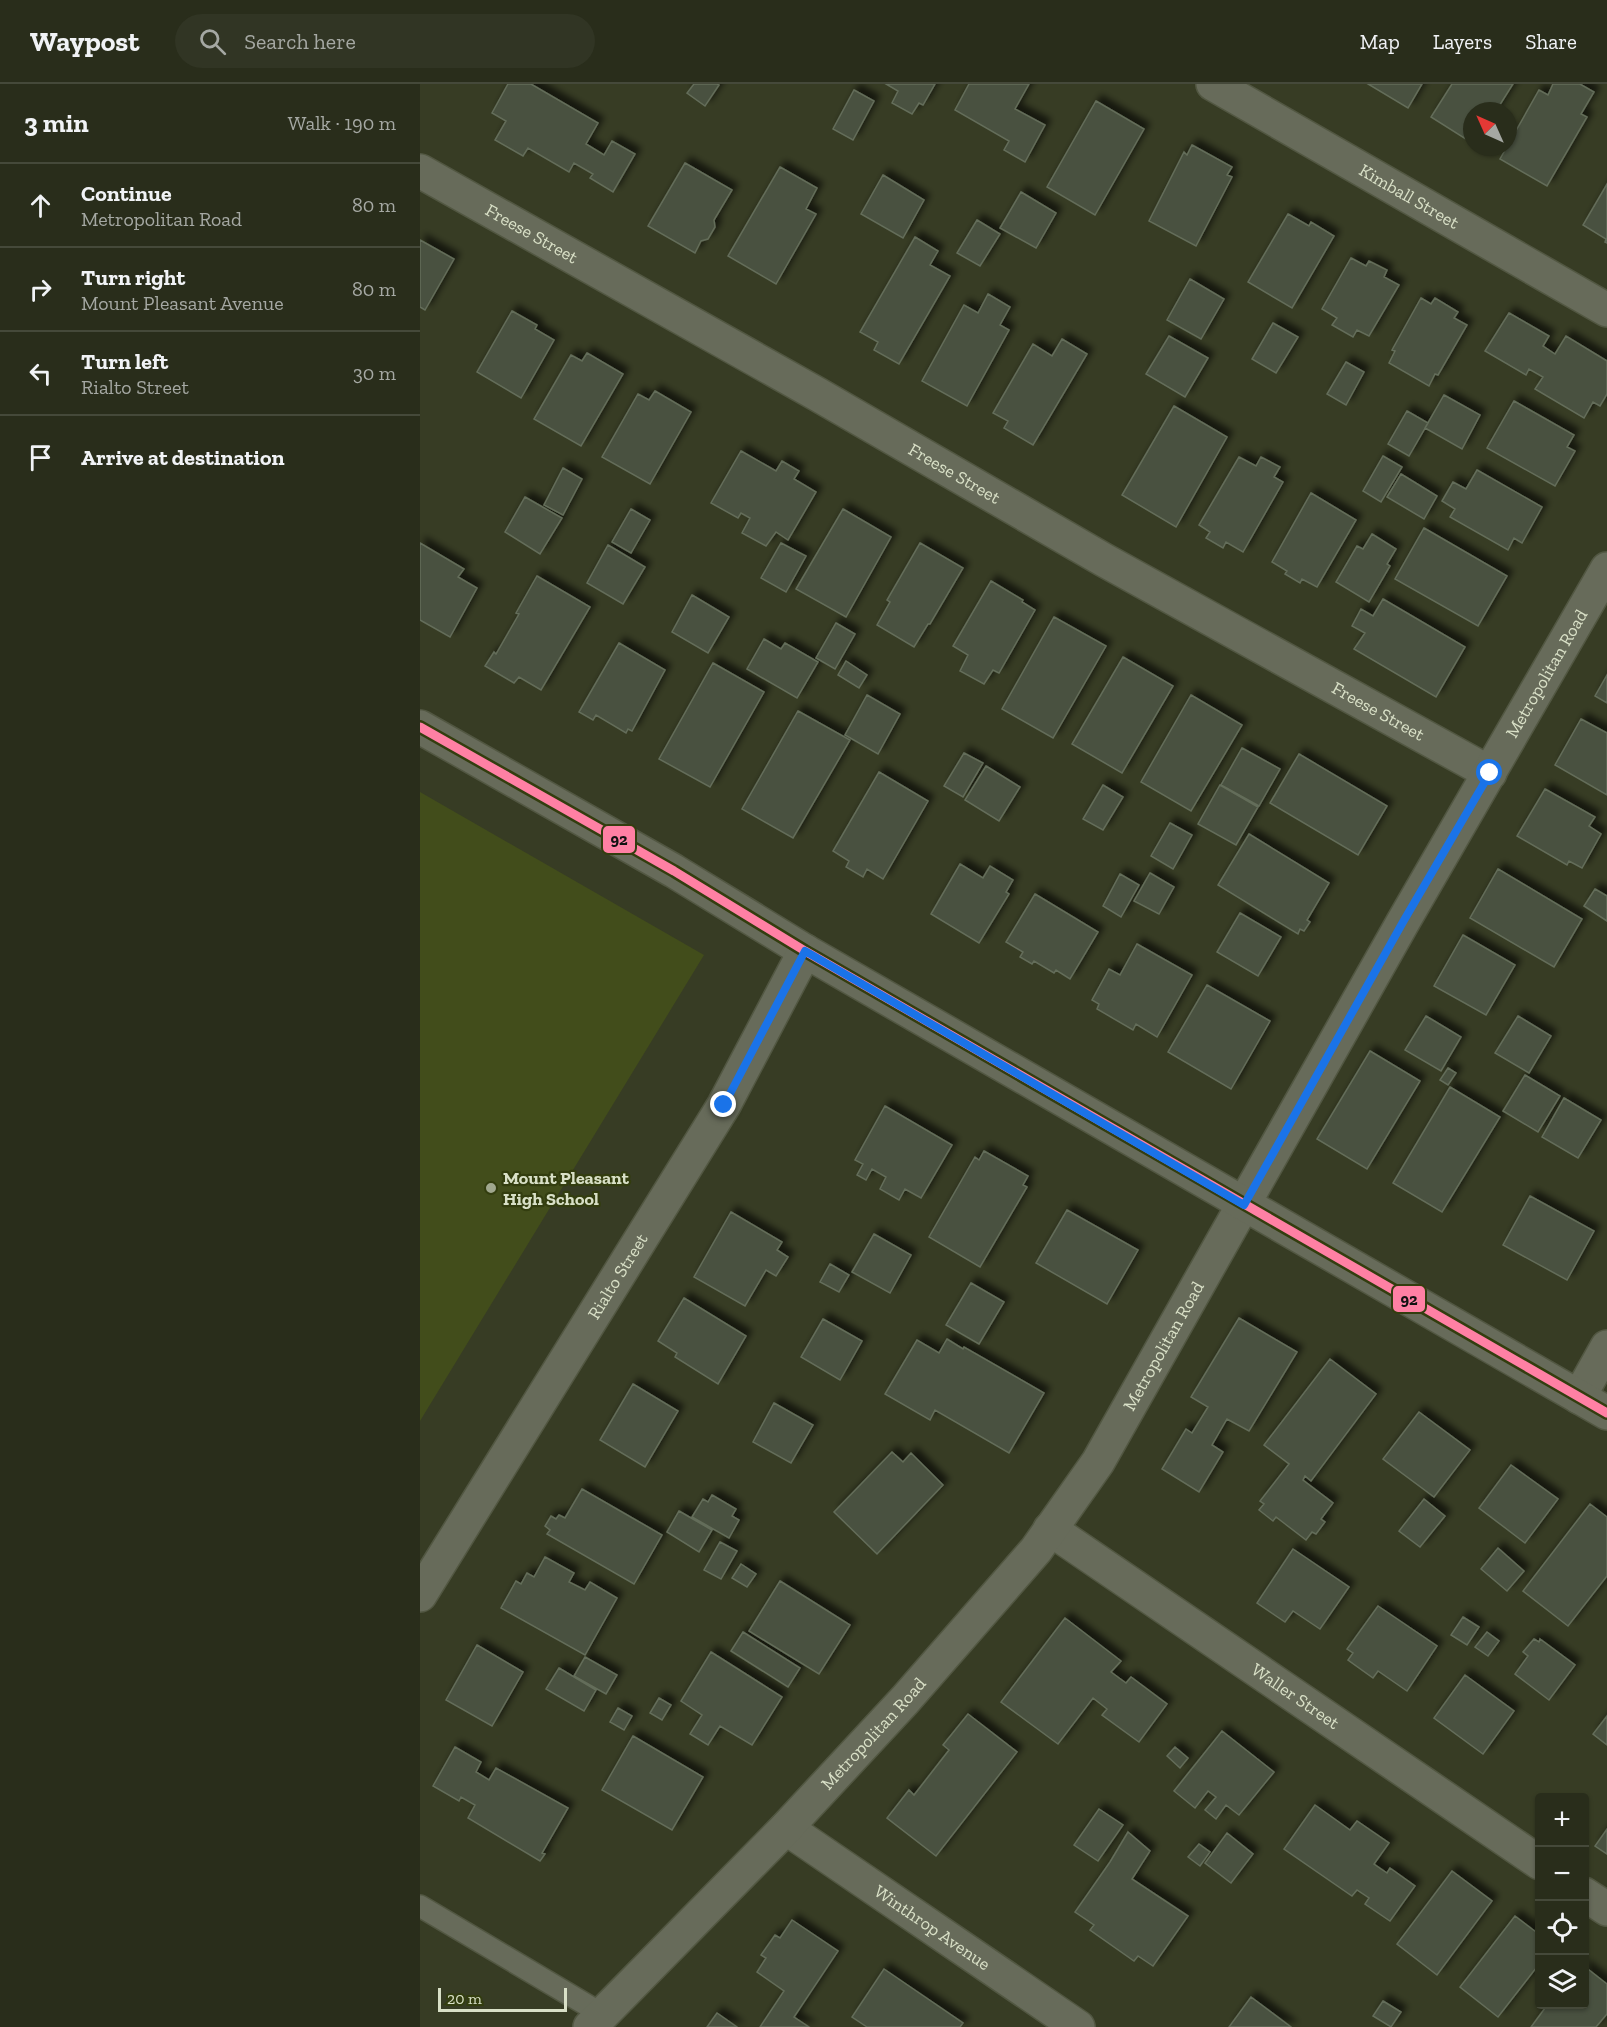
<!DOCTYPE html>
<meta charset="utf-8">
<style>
:root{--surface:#292d1b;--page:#313524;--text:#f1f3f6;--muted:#a5a8a3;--line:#45493a}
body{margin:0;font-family:"Zilla Slab",serif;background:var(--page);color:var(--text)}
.controls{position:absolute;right:18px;bottom:18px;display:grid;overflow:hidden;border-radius:6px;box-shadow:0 2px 4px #0004}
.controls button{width:54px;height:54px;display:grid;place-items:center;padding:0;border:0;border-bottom:2px solid var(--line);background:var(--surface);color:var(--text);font:30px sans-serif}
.compass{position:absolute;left:1043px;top:18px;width:54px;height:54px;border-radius:50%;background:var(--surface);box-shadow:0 2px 4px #0004;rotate:315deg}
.scale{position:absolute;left:18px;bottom:15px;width:129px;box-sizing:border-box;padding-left:6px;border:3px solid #d9e0c7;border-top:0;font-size:16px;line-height:21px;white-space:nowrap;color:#d9e0c7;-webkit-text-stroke:4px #333d0f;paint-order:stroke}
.stop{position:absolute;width:18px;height:18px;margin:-14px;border:4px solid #1a73e8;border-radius:50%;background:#fff}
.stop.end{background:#1a73e8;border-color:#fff;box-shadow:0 2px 6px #0008}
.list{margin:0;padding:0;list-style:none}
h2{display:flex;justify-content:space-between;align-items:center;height:78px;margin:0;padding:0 24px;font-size:26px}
h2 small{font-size:20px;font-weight:400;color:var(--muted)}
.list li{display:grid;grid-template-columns:39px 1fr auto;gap:18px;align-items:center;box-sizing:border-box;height:84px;padding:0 24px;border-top:2px solid var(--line)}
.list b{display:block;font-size:22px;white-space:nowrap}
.list p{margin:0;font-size:20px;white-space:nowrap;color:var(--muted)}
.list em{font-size:20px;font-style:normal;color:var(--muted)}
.icon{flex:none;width:33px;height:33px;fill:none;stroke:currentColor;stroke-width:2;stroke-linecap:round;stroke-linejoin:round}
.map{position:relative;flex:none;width:1187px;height:1943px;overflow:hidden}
header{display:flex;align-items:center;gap:36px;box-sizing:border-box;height:84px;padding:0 30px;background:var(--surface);border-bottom:2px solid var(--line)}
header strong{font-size:28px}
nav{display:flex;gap:33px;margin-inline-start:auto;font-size:21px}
.search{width:420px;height:54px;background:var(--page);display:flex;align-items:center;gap:15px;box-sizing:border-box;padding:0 21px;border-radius:33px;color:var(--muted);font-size:22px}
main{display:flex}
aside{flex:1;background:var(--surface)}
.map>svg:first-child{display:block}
</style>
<header>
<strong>Waypost</strong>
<div class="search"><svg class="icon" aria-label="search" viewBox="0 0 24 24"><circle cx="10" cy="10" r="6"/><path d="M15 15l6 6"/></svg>Search here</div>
<nav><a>Map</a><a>Layers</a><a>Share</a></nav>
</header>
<main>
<aside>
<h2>3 min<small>Walk · 190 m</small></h2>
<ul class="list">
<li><svg class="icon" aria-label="ahead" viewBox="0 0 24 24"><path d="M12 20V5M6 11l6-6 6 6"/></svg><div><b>Continue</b><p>Metropolitan Road</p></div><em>80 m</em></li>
<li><svg class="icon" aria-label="right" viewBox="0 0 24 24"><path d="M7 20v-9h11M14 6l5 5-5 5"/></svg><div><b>Turn right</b><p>Mount Pleasant Avenue</p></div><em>80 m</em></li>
<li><svg class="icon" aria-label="left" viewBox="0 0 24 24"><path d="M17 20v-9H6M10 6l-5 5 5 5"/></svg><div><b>Turn left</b><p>Rialto Street</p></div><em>30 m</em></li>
<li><svg class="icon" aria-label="arrive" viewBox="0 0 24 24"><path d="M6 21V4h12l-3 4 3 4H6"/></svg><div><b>Arrive at destination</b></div></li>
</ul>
</aside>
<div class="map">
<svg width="1187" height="1943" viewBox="0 0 1187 1943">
<defs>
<filter id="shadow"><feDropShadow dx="5.5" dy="-5.5" stdDeviation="3" flood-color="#0009"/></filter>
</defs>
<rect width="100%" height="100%" fill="#373c24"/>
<path fill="#424d1b" d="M0,708l284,163 -284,466z"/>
<path fill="#49513f" stroke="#646d5a" stroke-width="1.5" filter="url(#shadow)" d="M88,0h23l67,39 -12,21 18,11 8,-14 23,13 -22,38 -23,-14 3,-4 -19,-11 -5,9 -41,-24 -5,8 -28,-16 11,-19 -14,-8z
M274,0h23l2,1 -14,21 -18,-13z
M466,0h49l-12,21 -4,-2 -7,11 -20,-11 6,-12z
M549,0h60l-14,25 30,16 -20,37 -21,-12 5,-9 -54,-31z
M948,0h54l-14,24z
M1032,0h61l-17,27h-24v32l-41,-26z
M1133,0h27l14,8 -13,22 6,3 -40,69 -47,-27 39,-69 9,5z
M434,6l20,11 -21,39 -20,-11z
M676,17l48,28 -49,86 -48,-28z
M772,61l40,22 -5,8 5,2 -36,69 -47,-25 35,-69 3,3z
M265,79l47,27 -18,30 1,7 -7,12 -7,2 -6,12 -47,-27z
M360,83l37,21 -11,21 10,5 -40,70 -48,-28z
M463,91l41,25 -21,38 -42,-24z
M1187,100v59l-2,-1 1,-3 -23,-14z
M601,108l35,21 -20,35 -36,-20z
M868,130l21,12 2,-4 23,14 -42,72 -44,-26z
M557,136l23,14 -20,32 -23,-13z
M495,153l23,14 -8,14 20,11 -51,88 -25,-14 4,-8 -18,-10z
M0,156l34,19 -29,51 -5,-3z
M931,174l15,8 3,-5 18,9 -3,7 15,8 -30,51 -12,-6 -4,7 -21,-12 5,-7 -15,-9z
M770,195l34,20 -23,40 -34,-19z
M568,210l22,13 -10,18 9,5 -42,76 -45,-25 42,-76 14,8z
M1001,214l10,6 4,-6 23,14 -4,6 13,7 -29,50 -3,-1 -6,12 -40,-23 6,-12 -3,-1z
M92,227l25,14 -2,4 19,11 -33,58 -44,-26z
M1089,229l40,23 -6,10 12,8 11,-18 41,25v33l-7,12 -7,-4 -9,16 -49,-29 8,-12 -14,-8 -3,6 -41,-24z
M853,239l25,14 -22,36 -24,-14z
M749,252l39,22 -23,39 -39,-23z
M642,255l25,15 -54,91 -29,-17 4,-7 -15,-8 40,-69 19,12z
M167,269l36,21 -42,72 -47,-27 37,-64 11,6z
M926,278l18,10 -18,33 -19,-11z
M235,307l36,21 -41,72 -48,-27 36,-63 11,6z
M1024,311l36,20 -18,34 -37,-21z
M1094,317l60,34 -7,12 8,4 -20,35 -68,-38z
M754,322l53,31 -51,90 -54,-32z
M987,327l21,12 -19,33 -21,-12z
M321,367l35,20 6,-10 17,10 -5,8 22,13 -28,48 -12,-8 -10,14 -24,-13 8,-15 -9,-5 -3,5 -27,-15z
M963,372l19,11 -21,35 -18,-11z
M819,373l17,9 5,-9 19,10 -6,10 9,5 -40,70 -17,-10 -3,6 -17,-10 4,-6 -11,-7z
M143,384l19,11 -19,36 -19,-10z
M1057,386l65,37 -20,36 -8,-5 -6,12 -58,-33 5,-8 -13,-8 11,-19 13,7z
M981,390l36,22 -13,23 -37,-22z
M891,409l45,27 -39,67 -15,-8 -2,4 -15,-9 2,-3 -15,-9z
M105,413l37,21 -22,36 -35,-22z
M211,425l19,11 -19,33 -19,-11z
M423,425l48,28 -45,80 -50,-28z
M1004,444l83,48 -29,50 -83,-47z
M952,450l24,15 -9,15 3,2 -21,36 -33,-20 21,-36 6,3z
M0,459l44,26 -6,8 19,11 -27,49 -30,-17z
M361,459l25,13 -20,36 -25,-14z
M500,459l43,25 -33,56h-2l-14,23 -37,-22 13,-23 -3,-2z
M188,461l37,22 -22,37 -36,-21z
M117,492l53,31 -49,83 -22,-13 -5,6 -29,-17 9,-14 2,2 23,-40 -3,-1z
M571,497l32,19 -1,2 13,8 -36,63 -6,-3 -9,14 -24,-13 8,-16 -15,-9z
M272,511l37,22 -21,36 -36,-21z
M963,515l82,48 -29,50 -82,-48 11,-16 -13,-7 9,-17 12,7z
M634,533l52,29 -53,92 -51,-29z
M416,539l19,11 -20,35 -19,-11z
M344,555l17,10 4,-6 33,19 -21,36 -50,-29z
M199,559l46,27 -33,61 -4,-2 -2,4 -30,-18 -3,5 -14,-8z
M703,573l50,29 -51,87 -50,-29z
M426,577l21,14 -8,13 -21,-13z
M293,579l51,29 -54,95 -51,-28z
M1187,591v28l-12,-7z
M447,611l33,19 -22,40 -33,-19z
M771,611l51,30 -51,86 -50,-29z
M378,627l52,29 -57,98 -51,-29z
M1161,635l26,14v62l-52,-30z
M822,664l38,21 -21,37 -38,-21z
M544,669l19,10 -20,34 -19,-11z
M879,670l88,52 -29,49 -88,-52z
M566,682l34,21 -21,34 -34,-21z
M459,688l49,29 -45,78 -16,-10 -4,8 -17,-10 3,-6 -16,-10z
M683,701l20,12 -20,33 -20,-11z
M800,701l38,22 -22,38 -38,-21z
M1125,705l50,28 -6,9 12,8 -19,34 -13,-7 -2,4 -50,-29z
M750,739l22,12 -19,34 -22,-13z
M829,750l80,49 -22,37 3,2 -6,9 -4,-2 -2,5 -80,-49z
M540,780l23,14 7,-12 23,14 -7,12 3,2 -30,49 -48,-29z
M1078,785l84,50 -28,48 -84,-49z
M730,789l24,14 -15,27 -25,-13z
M700,790l19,11 -18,32 -18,-11z
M1175,805l12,7v25l-23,-15z
M615,810l63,38 -28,47 -14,-9 -2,3 -20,-12 -2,3 -12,-7 3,-5 -17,-10z
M820,829l41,24 -23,39 -41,-24z
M1043,851l52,30 -29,50 -52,-29z
M717,860l55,31 -35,62 -21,-13 -3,6 -36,-21 2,-5 -7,-4 17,-31 11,6z
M787,901l63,36 -39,68 -63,-37z
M1006,932l35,21 -20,34 -36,-21z
M1098,932l33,20 -22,37 -34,-20z
M950,967l50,30 -53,88 -50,-30z
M1028,984l8,5 -8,12 -8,-5z
M1105,991l35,21 -22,36 -35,-21z
M1030,1003l50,30 -58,95 -49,-29z
M1144,1014l37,22 -23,38 -36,-21z
M465,1022l67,39 -31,53 -16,-9 -6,11 -19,-11 6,-12 -14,-8 -6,11 -9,-5 6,-11 -8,-4z
M564,1067l44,25 -5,9 4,2 -47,80 -51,-30 46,-80 4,3z
M1110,1112l64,35 -27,49 -64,-35z
M647,1126l71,40 -31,54 -71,-41z
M311,1128l51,30 -5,8 11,7 -12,19 -10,-6 -21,36 -51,-29z
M454,1150l37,21 -21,38 -38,-21z
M410,1180l19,11 -10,17 -19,-10z
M551,1199l33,19 -25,42 -33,-19z
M264,1214l62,38 -28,48 -43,-27 2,-4 -19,-12z
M819,1234l58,34 -48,79 -22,-12 -15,26 11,7 -24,40 -37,-23 24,-40 6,4 16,-26 -17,-10z
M403,1235l39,22 -22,39 -39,-23z
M527,1255l16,10 1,-2 80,46 -35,60 -74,-43 -5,10 -45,-26 32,-54 22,13z
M910,1275l46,35 -65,87 -6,-5 -2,4 30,23 -12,16 4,3 -9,12 -4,-2 -6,8 -30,-23 -3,4 -14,-11 5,-6 -4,-3 29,-37 -25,-19z
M213,1300l45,27 -33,56 -45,-27z
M354,1319l39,22 -22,38 -38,-21z
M999,1328l51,38 -36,47 -51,-38z
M472,1368l11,10 8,-9 32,32 -66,69 -43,-42z
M1091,1381l47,34 -33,44 -46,-35z
M162,1405l80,46 -28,49 -87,-50 3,-4 -5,-4 6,-10 5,3 3,-4 6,3z
M292,1411l24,14 -4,7 7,4 -10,18 -37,-21 11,-18 5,3z
M1004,1415l21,17 -25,31 -21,-16z
M1170,1420l17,13v59l-39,50 -45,-35z
M259,1427l33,19 -13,22 -32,-20z
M300,1458l17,9 -16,28 -17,-9z
M1078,1464l26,23 -17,20 -26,-22z
M873,1465l56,38 -29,42 -27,-18 -8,11 -28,-19z
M125,1473l29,16 -5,9 16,8 5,-8 27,16 -32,57 -84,-47 15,-27 5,3 6,-11 7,4z
M321,1480l15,10 -9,13 -15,-9z
M360,1497l70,44 -31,49 -70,-43z
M958,1522l59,40 -30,45 -29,-20 -5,7 -25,-18 5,-7 -6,-4z
M1043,1533l16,10 -12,18 -16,-10z
M645,1534l56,43 -10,11 15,11 5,-6 36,27 -28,38 -37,-27 5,-6 -14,-11 -35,46 -57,-42z
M323,1548l57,36 -12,19 -57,-36z
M1067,1548l12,9 -11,15 -13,-9z
M1114,1555l5,3 1,-3 35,26 -26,35 -34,-26 13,-18 -5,-4z
M57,1561l46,27 -31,54 -46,-26z
M291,1568l71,45 -30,48 -32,-19 -12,19 -18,-11 12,-19 -21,-14z
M165,1573l32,18 -11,19 -32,-18z
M139,1584l37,22 -12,21 -38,-22z
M1045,1591l49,36 -31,43 -49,-36z
M239,1614l12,7 -9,15 -12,-7z
M198,1624l14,8 -8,14 -14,-8z
M548,1630l49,38 -81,104 -49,-38 22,-28 5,5 35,-45 -6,-5z
M1187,1632v29l-14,-11z
M802,1647l52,41 -35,43 -13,-10 -10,14 -11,-9 11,-13 -8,-6 -13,17 -21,-17z
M213,1652l70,41 -31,53 -70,-40z
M35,1663l26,15 -5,10 13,8 7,-12 72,40 -26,45 3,1 -5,7 -72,-43 7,-13 -14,-8 -2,4 -26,-15z
M755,1663l13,11 -8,10 -13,-12z
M895,1721l35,25 7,-9 32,22 -15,21 13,9 3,-5 25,18 -25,35 -25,-17 4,-6 -12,-8 -5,6 -68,-47z
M679,1725l24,16 -25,36 -24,-16z
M1187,1745v25l-12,-8z
M708,1748l22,19 -18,28 56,37 -35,50 -15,-10 -4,5 -44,-31 4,-5 -19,-13 35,-50z
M807,1749l26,21 -22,29 -26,-20z
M779,1760l11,8 -10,14 -12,-9z
M1032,1787l40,30 -55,74 -40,-31z
M1095,1832l25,19v28l-42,54 -38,-30z
M372,1836l46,31 -44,66 15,10h-49l24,-36 -27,-19 9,-14 -5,-3 14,-20 5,3z
M1164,1882l23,18v30l-11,13h-65l17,-23h36z
M464,1885l79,54 -3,4h-93l-15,-10z
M831,1913l40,30h-62z
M963,1917l18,11 -10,15 -18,-11z
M297,1929l20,14h-30z"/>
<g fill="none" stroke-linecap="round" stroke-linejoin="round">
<g stroke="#525742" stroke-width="24">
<path id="lane" d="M0,1822l182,108"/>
</g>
<g stroke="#525742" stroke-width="36">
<g id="street">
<path id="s1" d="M793,0l394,226"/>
<path id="s2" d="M0,87l397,223 287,166 386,213"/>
<path d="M1159,1313l28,-50"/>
<path id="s3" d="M630,1445l490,334"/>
<path id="s4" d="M366,1744l292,199"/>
<path d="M1164,1810l23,15"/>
<path id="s5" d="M170,1943l196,-199 119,-128 131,-150 62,-88 305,-540 204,-353"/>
</g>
</g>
<g stroke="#525742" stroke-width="36">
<g id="secondary">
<path d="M0,643l254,144 131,80 802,462"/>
<path id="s6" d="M0,1511l304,-490 81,-154"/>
</g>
</g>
<use href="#lane" stroke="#676b5a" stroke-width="21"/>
<use href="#street" stroke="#676b5a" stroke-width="33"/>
<use href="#secondary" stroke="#676b5a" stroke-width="33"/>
<g stroke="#333d0f" stroke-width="14">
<path id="bus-1" d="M0,643l254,144 131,80 802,462"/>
</g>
<use href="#bus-1" stroke="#ff80a4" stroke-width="9"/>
</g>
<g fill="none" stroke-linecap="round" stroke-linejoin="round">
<path stroke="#1a73e8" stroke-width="8" d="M304,1021l81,-154 439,254 159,-283 87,-149"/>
</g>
<circle fill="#a0a78e" stroke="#333d0f" stroke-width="2" cx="71" cy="1104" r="6"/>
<g text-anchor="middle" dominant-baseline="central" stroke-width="4.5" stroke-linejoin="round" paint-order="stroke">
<g font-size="18" fill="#d9e0c7" stroke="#333d0f">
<text stroke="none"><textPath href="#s1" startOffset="226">Kimball Street</textPath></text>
<text stroke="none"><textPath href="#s2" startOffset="128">Freese Street</textPath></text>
<text stroke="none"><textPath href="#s2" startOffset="614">Freese Street</textPath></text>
<text stroke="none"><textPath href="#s5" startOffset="1668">Metropolitan Road</textPath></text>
<text stroke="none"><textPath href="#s2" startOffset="1100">Freese Street</textPath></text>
<text stroke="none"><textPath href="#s6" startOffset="375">Rialto Street</textPath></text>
<text stroke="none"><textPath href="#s5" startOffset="894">Metropolitan Road</textPath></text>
<text stroke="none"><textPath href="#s3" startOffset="297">Waller Street</textPath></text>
<text stroke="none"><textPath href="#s5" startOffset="408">Metropolitan Road</textPath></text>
<text stroke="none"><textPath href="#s4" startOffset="177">Winthrop Avenue</textPath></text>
</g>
<g font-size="18" font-weight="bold" fill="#d9e0c7" stroke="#333d0f" text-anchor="start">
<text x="83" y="1094">Mount Pleasant<tspan x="83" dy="21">High School</tspan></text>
</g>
</g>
<g stroke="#333d0f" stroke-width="2">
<rect x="182" y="741" width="34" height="29" rx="6" fill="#ff80a4"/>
<rect x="972" y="1201" width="34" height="28" rx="6" fill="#ff80a4"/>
</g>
<g font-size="16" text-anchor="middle" font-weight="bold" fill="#111">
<text x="199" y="761">92</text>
<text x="989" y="1221">92</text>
</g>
</svg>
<div class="controls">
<button>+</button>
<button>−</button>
<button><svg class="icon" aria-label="locate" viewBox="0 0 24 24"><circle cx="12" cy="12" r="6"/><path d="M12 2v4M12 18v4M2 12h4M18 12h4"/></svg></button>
<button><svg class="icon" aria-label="layers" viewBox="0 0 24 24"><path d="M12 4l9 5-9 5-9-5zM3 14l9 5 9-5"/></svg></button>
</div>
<svg class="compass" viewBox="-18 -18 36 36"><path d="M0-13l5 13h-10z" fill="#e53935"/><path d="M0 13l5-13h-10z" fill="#a5a8a3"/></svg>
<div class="scale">20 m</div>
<div class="stop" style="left:1070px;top:689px"></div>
<div class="stop end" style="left:304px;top:1021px"></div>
</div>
</main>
